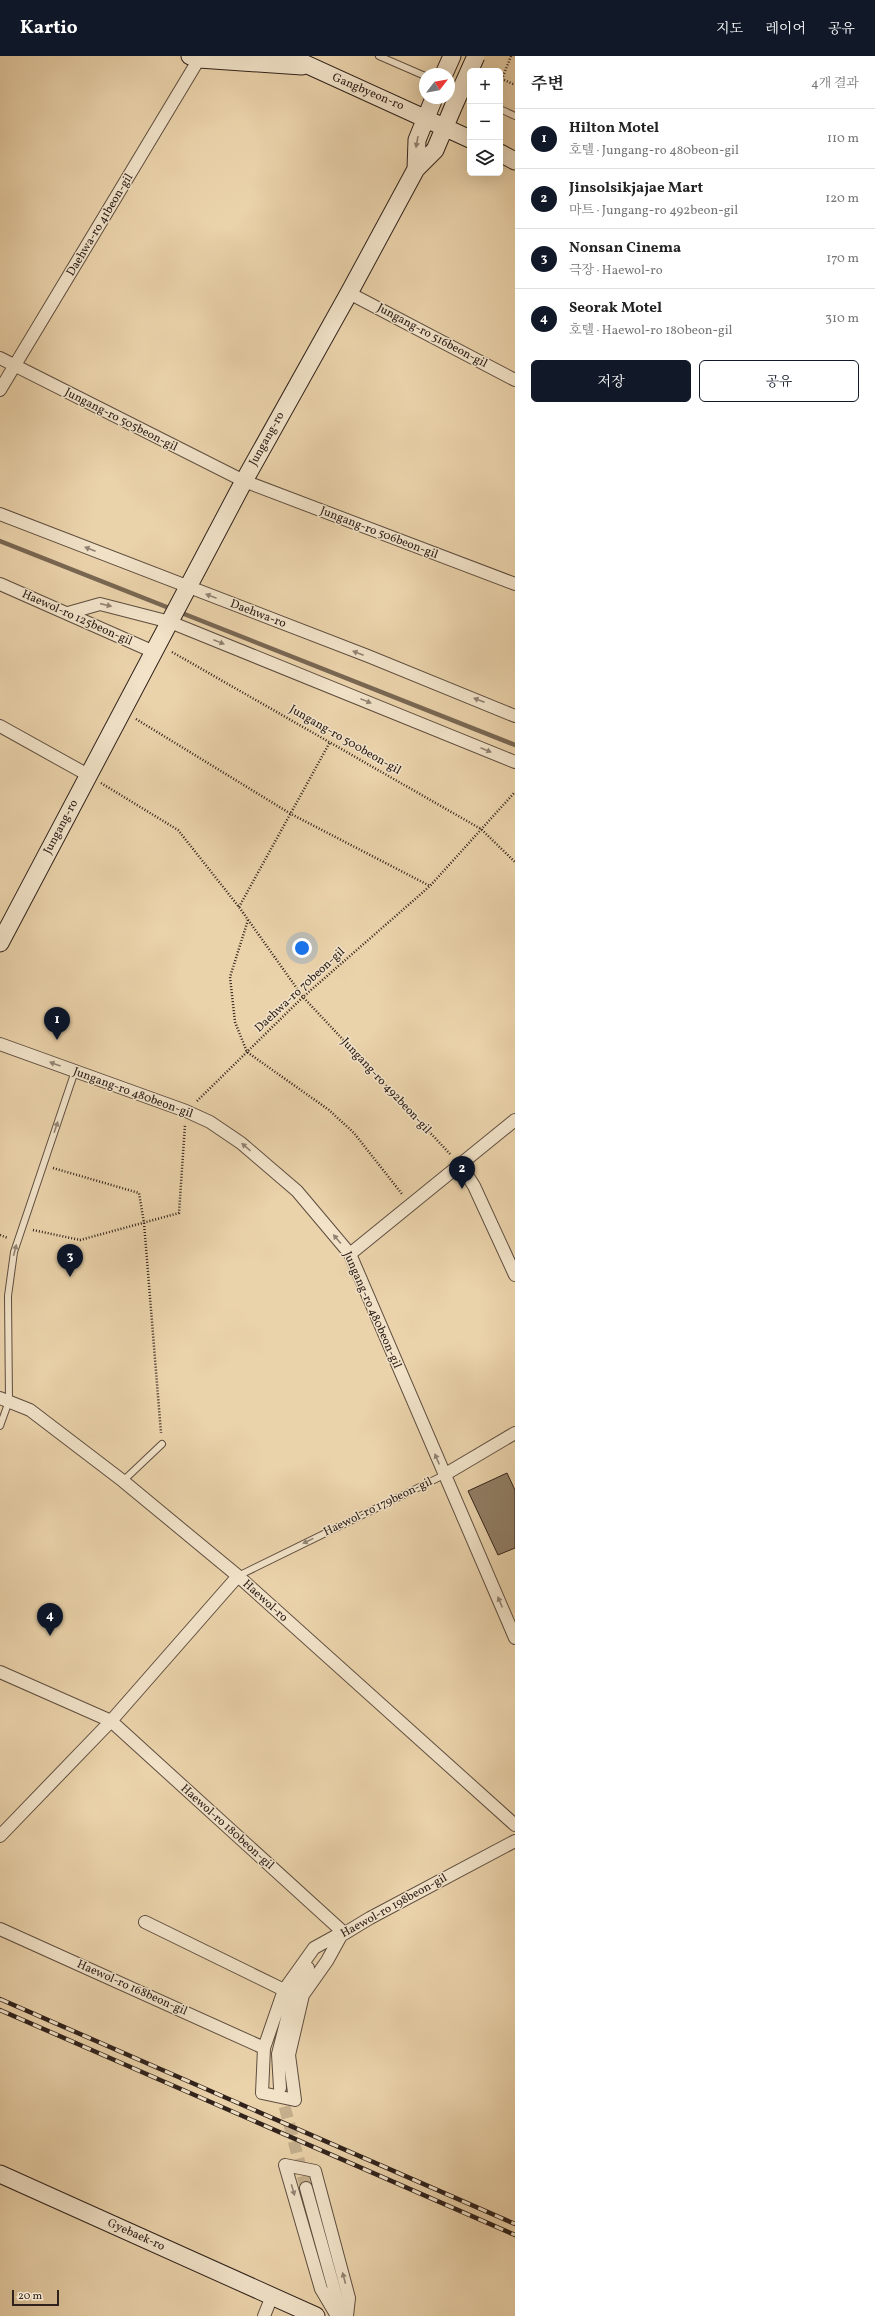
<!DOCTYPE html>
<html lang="ko">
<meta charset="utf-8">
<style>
:root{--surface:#fff;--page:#f2f2f2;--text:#222;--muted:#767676;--line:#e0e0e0;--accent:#111827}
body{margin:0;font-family:Vollkorn,"Noto Serif KR",serif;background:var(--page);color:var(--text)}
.controls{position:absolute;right:12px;top:12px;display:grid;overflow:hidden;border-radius:6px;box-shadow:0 4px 16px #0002}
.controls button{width:36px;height:36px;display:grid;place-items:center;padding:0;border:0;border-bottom:1px solid var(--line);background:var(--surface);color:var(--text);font:20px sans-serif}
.compass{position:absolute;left:419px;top:12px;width:36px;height:36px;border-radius:50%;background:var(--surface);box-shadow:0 4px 16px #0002;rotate:59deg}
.scale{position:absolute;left:12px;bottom:10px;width:47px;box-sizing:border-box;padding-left:4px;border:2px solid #2f211b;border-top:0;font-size:11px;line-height:14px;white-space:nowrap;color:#2f211b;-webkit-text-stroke:3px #f1e2c8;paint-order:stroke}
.you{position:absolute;left:302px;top:892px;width:14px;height:14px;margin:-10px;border:3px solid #fff;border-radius:50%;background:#1a73e8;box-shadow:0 0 0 6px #1a73e833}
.badge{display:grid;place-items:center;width:26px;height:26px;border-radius:50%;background:var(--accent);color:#fff;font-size:13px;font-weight:700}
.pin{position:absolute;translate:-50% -33px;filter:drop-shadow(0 1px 2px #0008)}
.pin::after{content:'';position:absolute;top:21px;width:14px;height:12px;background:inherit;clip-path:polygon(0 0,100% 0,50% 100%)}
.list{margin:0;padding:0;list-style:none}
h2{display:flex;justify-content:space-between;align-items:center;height:52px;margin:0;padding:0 16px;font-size:17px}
h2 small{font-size:13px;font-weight:400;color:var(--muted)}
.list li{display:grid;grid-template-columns:26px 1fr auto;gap:12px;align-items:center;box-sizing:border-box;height:60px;padding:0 16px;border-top:1px solid var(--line)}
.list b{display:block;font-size:15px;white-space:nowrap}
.list p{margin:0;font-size:13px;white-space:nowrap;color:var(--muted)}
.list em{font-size:13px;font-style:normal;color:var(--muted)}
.actions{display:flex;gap:8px;padding:12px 16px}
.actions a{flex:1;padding:9px 0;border:1px solid var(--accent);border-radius:6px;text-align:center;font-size:14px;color:var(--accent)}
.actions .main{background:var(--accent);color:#fff}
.icon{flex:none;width:22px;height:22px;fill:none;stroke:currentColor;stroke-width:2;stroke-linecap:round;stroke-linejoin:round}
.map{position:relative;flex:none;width:515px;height:2260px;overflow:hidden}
header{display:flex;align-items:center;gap:24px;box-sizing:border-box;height:56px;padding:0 20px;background:var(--accent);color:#fff}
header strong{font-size:19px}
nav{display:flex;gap:22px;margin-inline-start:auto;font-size:14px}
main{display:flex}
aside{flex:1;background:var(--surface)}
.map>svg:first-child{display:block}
</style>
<header>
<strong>Kartio</strong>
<nav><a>지도</a><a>레이어</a><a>공유</a></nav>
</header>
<main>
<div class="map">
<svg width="515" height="2260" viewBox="0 0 515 2260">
<rect width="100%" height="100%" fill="#ead2aa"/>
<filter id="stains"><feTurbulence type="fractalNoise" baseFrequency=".005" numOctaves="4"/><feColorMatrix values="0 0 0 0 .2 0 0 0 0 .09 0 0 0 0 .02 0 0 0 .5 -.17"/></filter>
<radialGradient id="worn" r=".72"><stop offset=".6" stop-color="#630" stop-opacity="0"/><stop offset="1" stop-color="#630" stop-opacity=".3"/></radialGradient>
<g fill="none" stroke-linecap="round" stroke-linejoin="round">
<path stroke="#796753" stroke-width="4.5" d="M0,485l515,204"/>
</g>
<path fill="#907d65" stroke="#2f211b" d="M507,1417l8,17v58l-17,7 -30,-64z"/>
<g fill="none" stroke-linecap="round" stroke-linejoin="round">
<path stroke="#c5af8d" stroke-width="12" stroke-dasharray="12 6" stroke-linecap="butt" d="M280,2033l26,99"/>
<g stroke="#5e4d3f" stroke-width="8">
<path id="lane" d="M379,0l46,20
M449,31l21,9
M500,53l15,7
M0,1370l9,-25 -1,-105 6,-44 61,-181
M123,1425l39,-37
M238,1520l206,-101"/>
</g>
<g stroke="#5e4d3f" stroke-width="14">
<path id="street" d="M349,237l166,87
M0,302l244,123 271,103
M0,334l199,-331
M0,458l368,142 147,60
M0,528l154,68
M68,557l32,-9 70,18 345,140
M0,670l88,49
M0,988l186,67 24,11 31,21 56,48 53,63 165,384
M460,1108l14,22 41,89
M350,1198l165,-134
M0,1342l30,12 93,71 115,95 277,249
M444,1419l71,-42
M0,1616l111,49 232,211
M0,1780l111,-115 127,-145
M145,1866l139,68
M0,1873l264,119
M343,1876l-16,29 -24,34 -14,60 6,45 -33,-7 2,-45 20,-58 30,-42z
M337,1882l33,-20 145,-77
M280,2032l-2,-34 16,-63 14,-23
M306,2132l35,126
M264,2260l8,-20
M337,2260l-16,-27 -36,-124 30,6 34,127 -2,18"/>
</g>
<g stroke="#2f211b" stroke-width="19">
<path id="secondary" d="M190,0l9,3 103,7
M288,0l182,83
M444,18l8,-18
M500,97l15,8
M416,113l1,-29 17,-42
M0,887l244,-462 105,-188 67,-124 19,-19 19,-45
M0,2118l316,142"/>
</g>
<path stroke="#2f211b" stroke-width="2.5" stroke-dasharray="1 2" stroke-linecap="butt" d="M511,0l-9,23 13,6
M172,596l309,177 34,33
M136,663l155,95 139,72
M101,727l77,47 61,77 64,90 148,158
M239,851l91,-165
M248,864l-18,57 5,45 12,30 82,58 25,23 48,61
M197,1045l106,-104 127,-111 85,-94
M53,1112l86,25 5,30 17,210
M33,1174l47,10 99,-27 6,-88
M0,1179l8,3"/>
<use href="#lane" stroke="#f1e2c8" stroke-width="6"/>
<use href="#street" stroke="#f1e2c8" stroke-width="12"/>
<use href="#secondary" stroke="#f1e2c8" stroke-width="17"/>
<g stroke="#2f211b" stroke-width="4.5">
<path id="rail" d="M0,1943l515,225
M0,1954l515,225"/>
</g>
<use href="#rail" stroke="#f1e2c8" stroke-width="3" stroke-dasharray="9" stroke-linecap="butt"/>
<g stroke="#2f211b" stroke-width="19" stroke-linecap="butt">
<path id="secondary-bridge" d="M454,49l22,-49"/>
</g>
<use href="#secondary-bridge" stroke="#f1e2c8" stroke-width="17"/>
</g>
<defs><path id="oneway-solid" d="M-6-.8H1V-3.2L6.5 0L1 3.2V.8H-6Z"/></defs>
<g fill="#908272">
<use href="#oneway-solid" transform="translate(417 86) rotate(100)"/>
<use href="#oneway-solid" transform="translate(90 493) rotate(-159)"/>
<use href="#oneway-solid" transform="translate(211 540) rotate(-159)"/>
<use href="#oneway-solid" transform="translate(106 549) rotate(13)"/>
<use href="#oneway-solid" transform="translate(219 586) rotate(22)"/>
<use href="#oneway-solid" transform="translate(358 597) rotate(-159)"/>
<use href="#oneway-solid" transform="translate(479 644) rotate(-159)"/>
<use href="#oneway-solid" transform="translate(366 645) rotate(22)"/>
<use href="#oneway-solid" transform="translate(486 694) rotate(23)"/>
<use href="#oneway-solid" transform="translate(55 1008) rotate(-160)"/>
<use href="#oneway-solid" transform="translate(56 1071) rotate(-71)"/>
<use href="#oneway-solid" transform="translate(246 1091) rotate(-139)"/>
<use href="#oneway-solid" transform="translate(337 1183) rotate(-130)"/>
<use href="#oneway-solid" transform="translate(15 1194) rotate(-76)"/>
<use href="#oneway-solid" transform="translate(437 1403) rotate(-113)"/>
<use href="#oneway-solid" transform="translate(308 1485) rotate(154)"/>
<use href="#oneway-solid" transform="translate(500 1546) rotate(-113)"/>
<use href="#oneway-solid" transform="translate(293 2134) rotate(74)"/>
<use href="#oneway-solid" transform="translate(344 2222) rotate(-105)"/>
</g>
<g text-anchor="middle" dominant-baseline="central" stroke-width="3" stroke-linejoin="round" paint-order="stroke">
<g font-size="12" fill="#2f211b" stroke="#f1e2c8">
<text transform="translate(368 36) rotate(23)">Gangbyeon-ro</text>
<text transform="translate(100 169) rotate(-59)">Daehwa-ro 41beon-gil</text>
<text transform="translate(432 280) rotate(28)">Jungang-ro 516beon-gil</text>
<text transform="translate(121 364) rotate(27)">Jungang-ro 505beon-gil</text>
<text transform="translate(267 383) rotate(-61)">Jungang-ro</text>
<text transform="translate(379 477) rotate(21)">Jungang-ro 506beon-gil</text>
<text transform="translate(258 558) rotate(21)">Daehwa-ro</text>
<text transform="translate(77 562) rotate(24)">Haewol-ro 125beon-gil</text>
<text transform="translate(345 684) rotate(30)">Jungang-ro 500beon-gil</text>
<text transform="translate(61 771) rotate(-62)">Jungang-ro</text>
<text transform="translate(300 934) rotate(-43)">Daehwa-ro 70beon-gil</text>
<text transform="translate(386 1030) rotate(47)">Jungang-ro 492beon-gil</text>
<text transform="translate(133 1037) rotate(20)">Jungang-ro 480beon-gil</text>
<text transform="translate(372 1254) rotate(66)">Jungang-ro 480beon-gil</text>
<text transform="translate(378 1451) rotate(-26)">Haewol-ro 179beon-gil</text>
<text transform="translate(265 1545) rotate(42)">Haewol-ro</text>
<text transform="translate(227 1771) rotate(42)">Haewol-ro 180beon-gil</text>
<text transform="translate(394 1850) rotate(-29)">Haewol-ro 198beon-gil</text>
<text transform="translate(132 1932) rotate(24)">Haewol-ro 168beon-gil</text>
<text transform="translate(136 2179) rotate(24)">Gyebaek-ro</text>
</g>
</g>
<rect width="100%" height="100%" filter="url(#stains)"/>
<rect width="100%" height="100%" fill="url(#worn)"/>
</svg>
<div class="controls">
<button>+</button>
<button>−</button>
<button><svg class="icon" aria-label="layers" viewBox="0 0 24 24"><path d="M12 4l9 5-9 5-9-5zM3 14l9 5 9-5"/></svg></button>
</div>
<svg class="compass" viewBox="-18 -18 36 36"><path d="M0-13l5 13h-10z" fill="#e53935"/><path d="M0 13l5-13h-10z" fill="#767676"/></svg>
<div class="scale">20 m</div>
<div class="you"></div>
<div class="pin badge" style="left:57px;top:984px">1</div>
<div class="pin badge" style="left:462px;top:1133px">2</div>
<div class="pin badge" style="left:70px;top:1221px">3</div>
<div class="pin badge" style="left:50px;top:1580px">4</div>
</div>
<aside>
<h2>주변<small>4개 결과</small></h2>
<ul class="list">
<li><span class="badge">1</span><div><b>Hilton Motel</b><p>호텔 · Jungang-ro 480beon-gil</p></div><em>110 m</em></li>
<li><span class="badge">2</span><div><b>Jinsolsikjajae Mart</b><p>마트 · Jungang-ro 492beon-gil</p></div><em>120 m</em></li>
<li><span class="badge">3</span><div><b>Nonsan Cinema</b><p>극장 · Haewol-ro</p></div><em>170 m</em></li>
<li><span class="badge">4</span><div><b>Seorak Motel</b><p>호텔 · Haewol-ro 180beon-gil</p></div><em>310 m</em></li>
</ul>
<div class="actions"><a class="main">저장</a><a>공유</a></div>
</aside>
</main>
